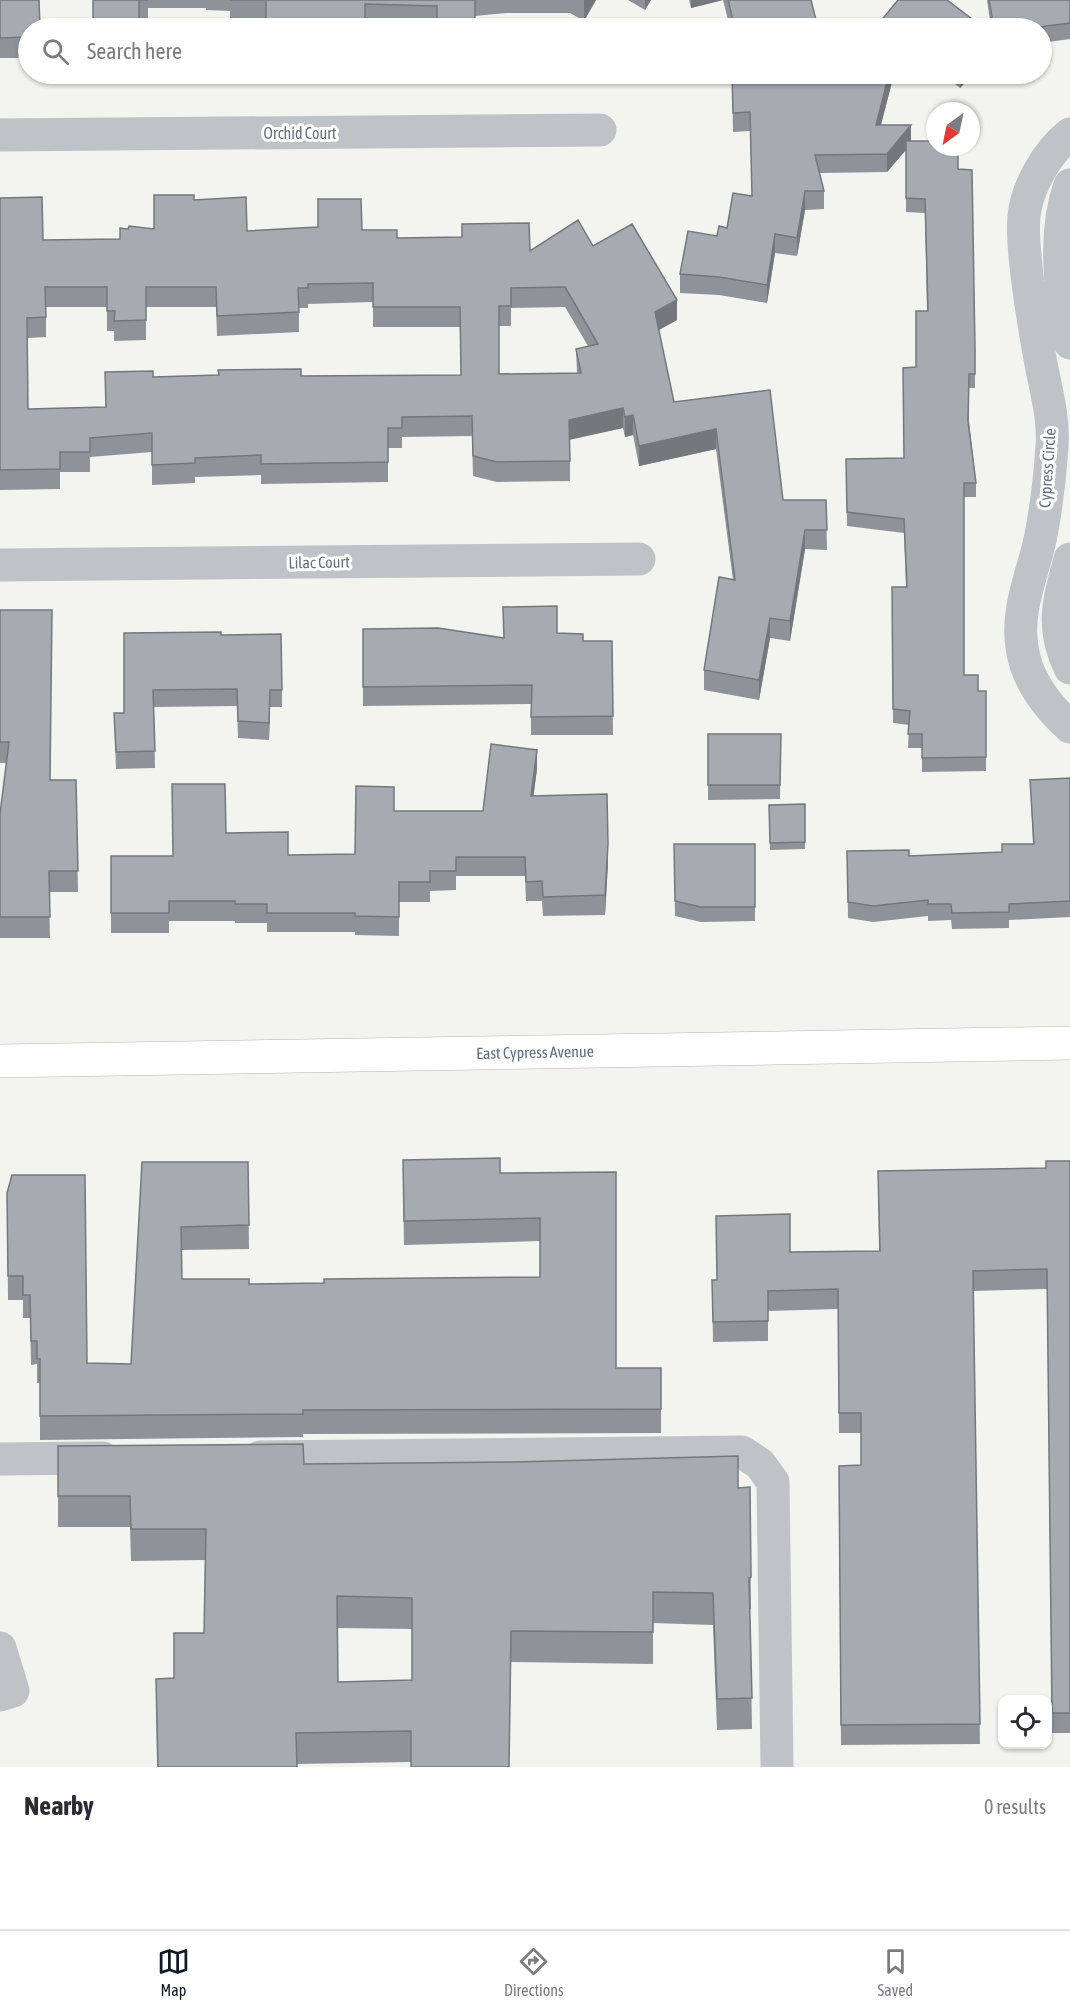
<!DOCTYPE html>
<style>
:root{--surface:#fff;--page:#f2f2f3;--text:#2b2b33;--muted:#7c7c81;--line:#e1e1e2;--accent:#111827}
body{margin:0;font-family:"Asap Condensed",sans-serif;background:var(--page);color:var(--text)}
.controls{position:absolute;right:18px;bottom:18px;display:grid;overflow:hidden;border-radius:12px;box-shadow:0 2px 4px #0004}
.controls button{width:54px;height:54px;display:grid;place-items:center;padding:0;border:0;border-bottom:2px solid var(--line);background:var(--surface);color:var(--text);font:30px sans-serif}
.compass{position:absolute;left:926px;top:102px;width:54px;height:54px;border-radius:50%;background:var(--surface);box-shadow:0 2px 4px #0004;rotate:213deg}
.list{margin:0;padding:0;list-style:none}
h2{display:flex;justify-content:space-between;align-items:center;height:78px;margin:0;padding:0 24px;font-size:26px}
h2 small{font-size:20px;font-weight:400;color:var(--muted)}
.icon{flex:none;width:33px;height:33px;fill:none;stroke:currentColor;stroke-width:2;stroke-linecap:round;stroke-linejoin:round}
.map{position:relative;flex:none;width:1070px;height:1767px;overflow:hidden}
.search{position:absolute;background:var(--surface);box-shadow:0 2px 4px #0004;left:18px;right:18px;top:18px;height:66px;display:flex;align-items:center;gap:15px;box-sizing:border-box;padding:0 21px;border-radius:33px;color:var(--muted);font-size:22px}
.sheet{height:162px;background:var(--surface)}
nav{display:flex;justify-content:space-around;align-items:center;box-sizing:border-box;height:84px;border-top:2px solid var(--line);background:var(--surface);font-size:16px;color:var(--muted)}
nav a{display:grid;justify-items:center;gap:3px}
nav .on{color:var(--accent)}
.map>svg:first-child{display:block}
</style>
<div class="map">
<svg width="1070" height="1767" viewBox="0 0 1070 1767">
<rect width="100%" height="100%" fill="#f3f4f0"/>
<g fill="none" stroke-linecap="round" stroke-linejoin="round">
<g stroke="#b1b4b8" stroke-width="34">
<path id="major" d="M0,1061l1070,-18"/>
</g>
<path stroke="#bfc2c6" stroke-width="33" d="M1070,134c-23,18 -43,53 -46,82 -2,20 1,39 3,59 4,32 9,63 15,94 5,25 12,51 10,77 -2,31 -6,64 -12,94 -8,36 -24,70 -18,107 4,32 25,59 48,80
M0,135l600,-5
M1070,185c-18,51 -9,107 0,158
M1070,559c-11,42 -20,67 0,109
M0,565l639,-6
M260,1457l482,-5 18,12 13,18 4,285
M0,1459l103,-1
M0,1648l13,43 -13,4"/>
<use href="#major" stroke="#fff" stroke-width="33"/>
</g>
<path fill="#8f9399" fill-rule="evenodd" d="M0,0l28,28v30h-28z
M93,0h503l-12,21 -14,-8h-64l-31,3 -38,10 -72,-1v3h-99v-7l-36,-1v-9l-24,-1v-2h-58v13h-9z
M628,0h23l-6,10z
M689,0h122l7,28h-88l-7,-28 -32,8z
M898,0l86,28h-109z
M987,0h83v39l-29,4v-15h-50z
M732,74h162l-13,51 30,16 47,28 17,194v25h-6v33l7,62v14h-12v178l14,16h8v80l-64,1v-24h-14l1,-23 -16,-2 -1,-136h14l-2,-54 -57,-7 -1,-67 58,-1 12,-91 11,-56 -2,-98 -19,-1v-62l-19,22 -68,1 5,18v18l-19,1 -8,46 -22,-3 -8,50 -48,-8 -39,-2v-19l37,-38 10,-8 25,-32 -2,-65 -17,1z
M942,74h42l-7,8 -7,-5 -10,11z
M0,198l43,42 77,-1 34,-10 40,-29 53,31 115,-1 35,8 133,13 63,-5 84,74 -18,10 15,72 96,-12 13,110h43l1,50 -22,-1 -15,92 -20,-3 -11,62 -55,-10v-20l29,-90 -17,-131 -77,17 -6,-31 -8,2 -2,-9 -53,11v42l-73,1 -24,-6 -1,-40 -70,1v11h-14v34l-127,2v-9l-66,2v6l-43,2v-33l-62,5v15h-30v17l-60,1zM373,302v25h87l1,48 -308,2 -48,-5 1,35 -78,2v-71l18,-1v-30h61v24h7v10l32,-1v-33h70l1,29 82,-4v-24h9v-4zM565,307l23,39 -12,3 1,24 -78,1v-48h12v-18z
M0,610l50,170h26l2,112h-29l1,46h-50v-124l6,-51h-6z
M363,629l141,9 53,-5 26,8h29l1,94h-82v-31l-168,2z
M221,635l61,55v17h-12l-1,33 -31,-2 -1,-32 -83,1 1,61 -39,1 -2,-56h10z
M708,734h73l-1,65 -72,1z
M537,769l-4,27 75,67 -3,52 -62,1 -1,-15h-16l-1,-25h-69v14l-26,1v11h-31v34l-44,-1v-3h-88v-9h-32v-2h-66v12h-58v-77h62l53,-23 62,22 67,-1 39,-43h89z
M1070,778v139l-61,3v8l-57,1 -1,-9 -23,1v-5l-55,6 -25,-4 -1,-67 62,5 93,-4 31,-8 -3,-64z
M769,805l36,37v7l-35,1z
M674,844h81v77l-54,1 -26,-6z
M1070,1161v572h-18l-5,-444 -74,2 7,453 -139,1 -2,-279 22,-1v-32h-22l-1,-124 -70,2v30l-55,1 -1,-62h4l74,-28 89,-1 -1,-80 168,-3z
M142,1162h106l1,87 -67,1v29l67,5 75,-1 216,-6v-36l-136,4 -1,-61 97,-11 116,-1v196h45v65l-358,1v3l-263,3v-57h-3v-19l-6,1 -1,-47h-7v-18h-15l-1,-107 80,170 44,1z
M58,1446l246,18 434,24 12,-1 1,122h-1l2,120 -35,1 -4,-105 -60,-2v41l-142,-2 -2,105h-98v-5l-114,2v3h-140l-1,-88 18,-1v-45h30l1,-73 -74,1 -1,-34h-72zM338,1628l74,1v51l-74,2z"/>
<path fill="#74787d" d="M584,0h12l-12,21z
M645,0h6l-6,10z
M691,0h32l-32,8z
M889,74h5l-18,70v-19z
M960,74h10v3l-10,11z
M977,74h7l-7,8z
M911,125v19l-24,28v-18z
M805,191v19l-8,46v-18z
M775,234v19l-8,50v-18z
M677,300v20l-22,12v-20z
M623,408v20l-54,12v-20z
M633,415v20l-8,2v-20z
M716,429v20l-77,17v-20z
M805,530v19l-15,92v-20z
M770,618v20l-11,62v-20z
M270,690v17l-1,33v-17z
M537,750v19l-6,47v-20z
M608,844v19l-3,52v-20z"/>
<path fill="#a6abb2" stroke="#74787d" stroke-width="1.5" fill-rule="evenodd" d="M0,0h39l1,28h-12v9l-28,1z
M93,0h55h-9v28h-46z
M230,0h245v28h-38v-22l-72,-2v24h-99v-28z
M728,0h83l7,28h-83z
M898,0h49l37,28h-74l-8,-7 -2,7h-25z
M989,0h81v23l-39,5h-37z
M732,74h157l-13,51h35l-24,29 -72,1 9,36h-19l-8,47 -22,-4 -8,51 -48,-8 -39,-3 8,-43 29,5 2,-10 8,2 6,-35 19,3 -2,-84 -17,1z
M906,141h29v6h23v22l14,1 3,179v25h-6l-1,47 8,62h-12v192h14v16h8v66l-64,1v-24h-14l2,-23 -17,-2 -1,-122h15l-3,-68 -57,-7 -1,-53 58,-1 -1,-90 13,-1v-56h12l-3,-112 -19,-1z
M154,195h40v5l52,-3 1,34 71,-4v-28h43l1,31h35v8l65,-1v-13l67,-1 1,28 48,-31 15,26 39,-22 45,76 -22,12 19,90 96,-12 13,110h43l1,30h-22l-15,91 -20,-3 -11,62 -55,-10 15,-93 16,3 -19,-151 -77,17 -6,-31 -8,2 -2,-9 -54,12 1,41 -73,1 -24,-6 -1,-40 -70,1v11h-14v34l-127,2v-9l-66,3v5l-43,2v-32l-62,5v14h-30v17l-60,1v-272l42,-1 1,43 77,-1v-11l8,1 1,-3 25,3zM373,283v24h87l1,68 -160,1v-7l-83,1 1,5 -66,2v-6l-48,1 1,35 -78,2 -1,-91 19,-1 -1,-30h62v24h8l-1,10 32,-1v-33h70l1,29 82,-4 -1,-24h10v-4zM565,287l33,57 -22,5 5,24 -82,1v-68h12v-18z
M557,606v27l26,1v7h29l1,75 -82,1 1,-32 -169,2v-58l75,-1 66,10 -1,-31z
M0,610h52l-2,170h26l2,91h-29l1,46h-50v-103l9,-72h-9z
M221,632v3l60,-1 1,56h-12l-1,33 -31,-2 -1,-32 -84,1 2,61 -39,1 -2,-39h10v-80z
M708,734h73l-1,51h-72z
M491,744l46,6 -6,46 76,-2 1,50 -3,51 -62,2 -1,-16 -16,1 -1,-25h-69v14h-26v11h-31v35l-44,-1v-3h-88v-9h-32v-3h-66v12h-58v-57h62l-1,-72h53l1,49 62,-1v23l67,-1 1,-68 38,1v24h89z
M1070,778v123l-61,3v8l-57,1 -1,-9h-23v-4l-55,6 -25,-4 -1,-51 62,-1v6l93,-4v-8h32l-4,-64z
M805,804v38l-35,1 -1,-38z
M674,844h81v63h-54l-26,-6z
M500,1158v15l116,-1v196h45v41l-358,1v4l-263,2v-57h-3v-18h-6l-1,-46h-7v-19h-15l-1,-83 5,-18h73l2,188 44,1 11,-202h106l1,63 -68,2 1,52h67v5l75,-1v-4l216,-2v-59l-136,3 -1,-61z
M1046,1161h24v552h-18l-5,-444 -74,2 7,453 -139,1 -2,-259 22,-1v-52h-22l-1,-124 -70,2v30l-55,1 -1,-42h5l-1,-64 74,-2v38l90,-1 -2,-80 168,-3z
M303,1444l1,20 211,-2 223,-6v32l12,-1 1,90 -2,1 3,120 -35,1 -4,-106 -60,-1v40l-142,-1 -2,136h-98v-36l-115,2 1,34h-139l-2,-88 18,-1v-45h30l2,-104h-75l-1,-33h-72v-50zM337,1596l75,2v82l-74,2z"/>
<g text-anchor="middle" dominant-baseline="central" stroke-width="6" stroke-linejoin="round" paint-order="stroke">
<g font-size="16" fill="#65707f" stroke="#fff">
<text x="300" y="133">Orchid Court</text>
<text transform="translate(1047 468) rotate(-86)">Cypress Circle</text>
<text transform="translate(319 562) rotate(-1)">Lilac Court</text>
<text transform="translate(535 1052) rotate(-1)">East Cypress Avenue</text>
</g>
</g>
</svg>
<div class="controls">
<button><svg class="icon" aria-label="locate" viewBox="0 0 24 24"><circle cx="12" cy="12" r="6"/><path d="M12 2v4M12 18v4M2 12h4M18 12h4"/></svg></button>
</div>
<svg class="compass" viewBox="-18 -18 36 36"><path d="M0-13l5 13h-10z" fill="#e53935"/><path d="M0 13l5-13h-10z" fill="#7c7c81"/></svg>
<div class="search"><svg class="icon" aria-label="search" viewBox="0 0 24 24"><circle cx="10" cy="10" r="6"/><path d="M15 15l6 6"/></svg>Search here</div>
</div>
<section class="sheet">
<h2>Nearby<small>0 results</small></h2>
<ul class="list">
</ul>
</section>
<nav>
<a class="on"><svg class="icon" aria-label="map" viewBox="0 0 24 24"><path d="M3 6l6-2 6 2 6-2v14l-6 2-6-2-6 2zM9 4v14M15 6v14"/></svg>Map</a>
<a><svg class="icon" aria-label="directions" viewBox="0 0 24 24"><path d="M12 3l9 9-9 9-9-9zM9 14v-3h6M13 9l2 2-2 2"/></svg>Directions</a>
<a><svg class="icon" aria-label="saved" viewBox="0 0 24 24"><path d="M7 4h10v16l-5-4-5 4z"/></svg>Saved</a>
</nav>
